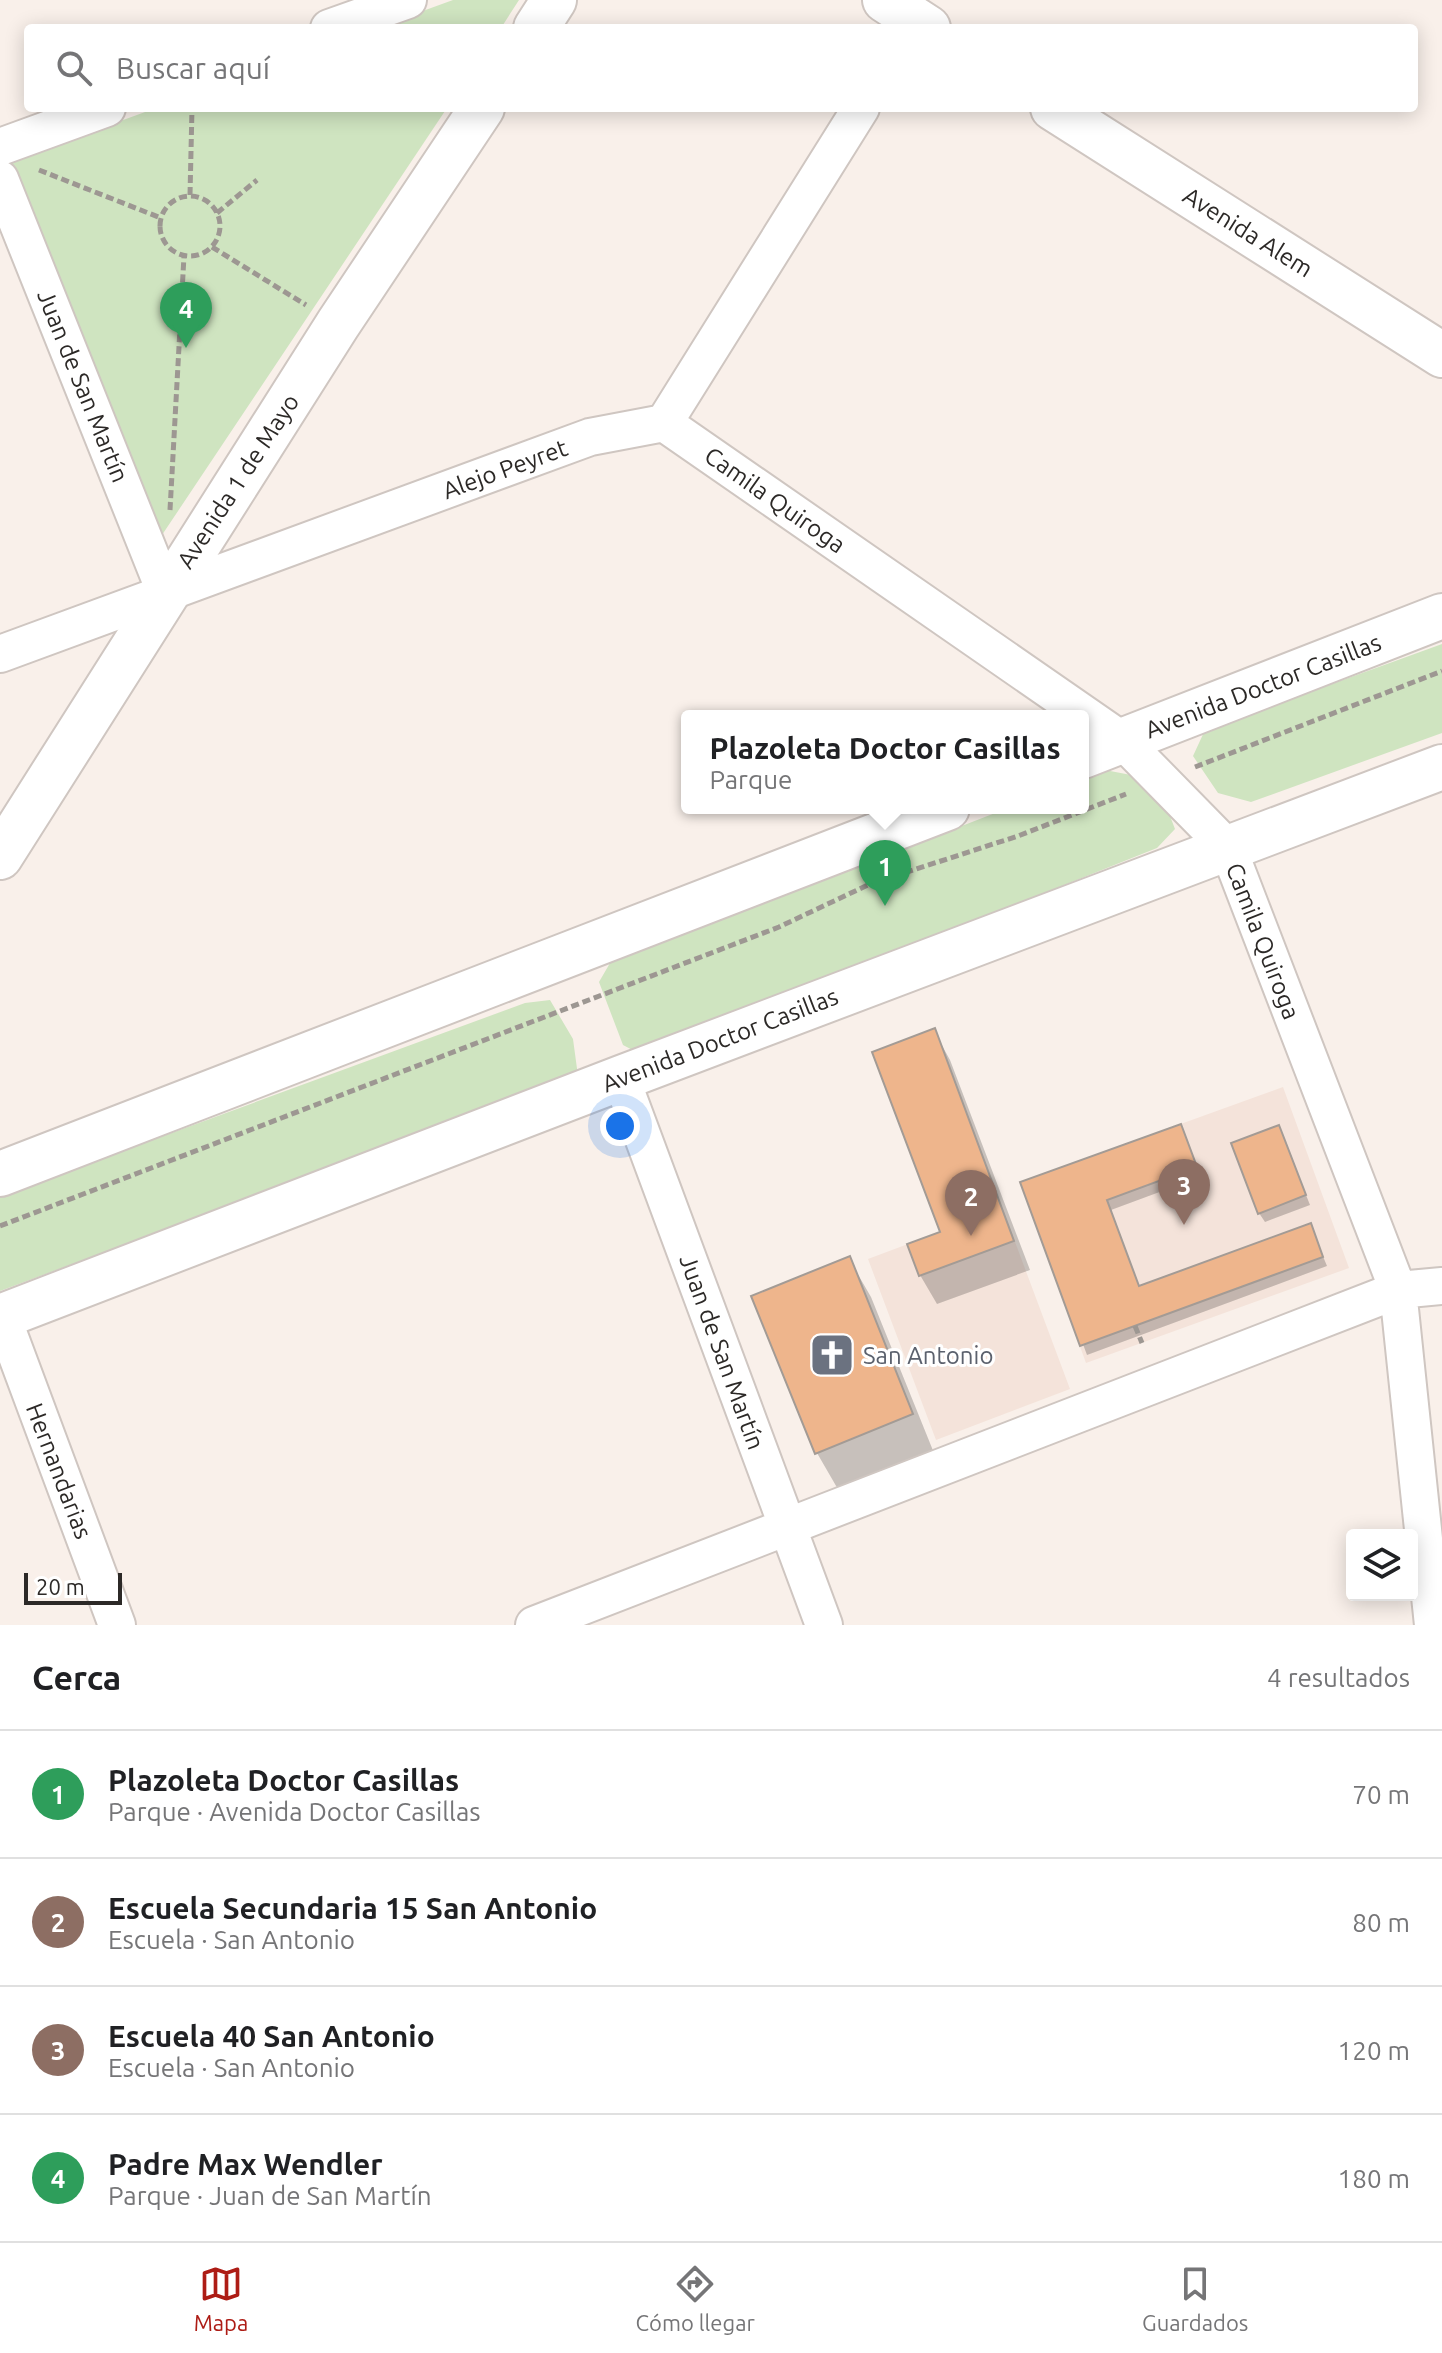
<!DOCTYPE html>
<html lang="es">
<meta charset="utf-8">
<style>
:root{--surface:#fff;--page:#f2f2f2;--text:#202124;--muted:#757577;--line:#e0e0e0;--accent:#ad1c15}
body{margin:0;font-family:Ubuntu,sans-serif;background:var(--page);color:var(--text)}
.controls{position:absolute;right:24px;bottom:24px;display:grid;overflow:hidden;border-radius:8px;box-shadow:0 4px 20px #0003}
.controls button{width:72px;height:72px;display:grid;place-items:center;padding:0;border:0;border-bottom:2px solid var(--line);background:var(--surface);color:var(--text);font:40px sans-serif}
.scale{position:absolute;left:24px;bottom:20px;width:98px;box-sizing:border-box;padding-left:8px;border:4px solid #2c2927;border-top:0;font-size:22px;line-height:28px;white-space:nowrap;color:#2c2927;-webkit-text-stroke:6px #fff;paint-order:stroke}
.you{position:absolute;left:620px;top:1126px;width:28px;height:28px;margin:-20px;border:6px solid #fff;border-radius:50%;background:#1a73e8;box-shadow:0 0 0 12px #1a73e833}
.badge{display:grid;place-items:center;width:52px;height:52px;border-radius:50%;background:var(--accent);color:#fff;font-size:26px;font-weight:700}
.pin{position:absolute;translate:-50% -66px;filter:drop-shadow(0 2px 4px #0008)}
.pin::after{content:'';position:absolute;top:42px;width:28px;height:24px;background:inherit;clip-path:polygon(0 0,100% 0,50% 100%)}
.popup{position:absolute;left:681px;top:710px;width:408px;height:104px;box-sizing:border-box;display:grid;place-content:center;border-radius:8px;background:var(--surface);filter:drop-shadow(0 2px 6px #0005);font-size:26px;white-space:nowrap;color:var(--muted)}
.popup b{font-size:30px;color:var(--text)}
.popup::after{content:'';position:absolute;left:50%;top:100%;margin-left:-16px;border:16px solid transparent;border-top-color:var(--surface)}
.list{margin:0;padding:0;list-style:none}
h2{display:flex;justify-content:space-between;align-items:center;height:104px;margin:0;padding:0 32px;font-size:34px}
h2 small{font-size:26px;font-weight:400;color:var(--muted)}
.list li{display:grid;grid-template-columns:52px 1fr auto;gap:24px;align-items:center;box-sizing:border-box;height:128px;padding:0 32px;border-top:2px solid var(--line)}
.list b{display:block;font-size:30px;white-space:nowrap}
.list p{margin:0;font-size:26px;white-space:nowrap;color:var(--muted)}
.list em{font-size:26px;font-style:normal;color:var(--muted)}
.icon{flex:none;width:44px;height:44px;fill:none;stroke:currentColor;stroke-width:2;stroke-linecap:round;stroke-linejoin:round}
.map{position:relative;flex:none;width:1442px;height:1625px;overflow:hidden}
.search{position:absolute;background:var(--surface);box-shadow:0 4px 20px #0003;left:24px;right:24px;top:24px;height:88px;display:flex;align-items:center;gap:20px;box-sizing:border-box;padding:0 28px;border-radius:8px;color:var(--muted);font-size:30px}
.sheet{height:616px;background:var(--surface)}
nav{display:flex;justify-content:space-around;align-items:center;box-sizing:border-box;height:112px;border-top:2px solid var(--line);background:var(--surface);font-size:22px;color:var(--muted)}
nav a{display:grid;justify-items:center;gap:4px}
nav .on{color:var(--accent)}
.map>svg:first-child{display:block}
</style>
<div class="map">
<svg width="1442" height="1625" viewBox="0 0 1442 1625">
<rect width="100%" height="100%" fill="#f9f0ea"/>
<path fill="#f4e3da" d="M935,1028l135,361 -134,51 -68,-181 72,-27 -68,-180z
M1283,1087l66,181 -263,95 -66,-181z"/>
<path fill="#cfe4c0" d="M453,0h66l-18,28h-125z
M156,108h291l-285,427 -151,-374z
M1442,644v89l-191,69 -33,-9 -25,-37 12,-26z
M1105,770l26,5 34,28 10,26 -18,19 -517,206 -17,-9 -24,-63 11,-19 398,-155h75v-29z
M550,1000l23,39 5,37 -578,215v-95l525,-193z"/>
<path fill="#0003" d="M934,1031l16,29 80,210 -93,34 -17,-29 22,-42z
M1279,1127l31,78 -45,17 -6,-9z
M1185,1136l15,41 -89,33 28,78 171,-63 17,41 -240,89 -64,-172z
M849,1259l22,38 63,156 -95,38 -22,-38z"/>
<path fill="#eeb58c" stroke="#a39b95" stroke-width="2" d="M935,1028l79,213 -95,35 -12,-32 33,-12 -68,-180z
M1181,1124l16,43 -90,33 32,86 172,-63 12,34 -243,89 -60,-164z
M1279,1125l27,70 -48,19 -27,-71z
M850,1256l63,158 -98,40 -64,-158z"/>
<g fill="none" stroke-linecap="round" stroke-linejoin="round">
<g stroke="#cfc6c1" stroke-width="40">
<path id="street" d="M329,28l79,-28
M0,147l107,-39
M0,179l166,415
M664,423l459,318 105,107 170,442 35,335
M0,654l590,-217 74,-14 197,-315
M621,1078l203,547
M2,1316l115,309
M534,1625l864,-335 44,-4"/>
</g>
<g stroke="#cfc6c1" stroke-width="48">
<path id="secondary" d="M536,28l18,-28
M0,857l338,-533 144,-216"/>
</g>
<g stroke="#cfc6c1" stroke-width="48">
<path id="primary" d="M885,0l43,28
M1053,108l389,247
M1083,756l359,-140
M0,1174l947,-366
M0,1317l621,-239 821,-311"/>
</g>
<path stroke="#9d9792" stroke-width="5" stroke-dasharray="8 4" stroke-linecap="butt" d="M39,170l122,48
M190,195l2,-87
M160 226a30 30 0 1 1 60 0a30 30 0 1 1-60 0Z
M217,213l40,-33
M212,247l94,58
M170,510l14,-254
M1195,767l247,-96
M0,1226l779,-299 91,-43 148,-48 108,-42
M1135,1326l7,17"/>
<use href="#street" stroke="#fff" stroke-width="36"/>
<use href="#secondary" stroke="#fff" stroke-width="44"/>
<use href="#primary" stroke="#fff" stroke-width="44"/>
</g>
<defs>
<g id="church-square" transform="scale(2.3)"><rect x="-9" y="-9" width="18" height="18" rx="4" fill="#6b7280" stroke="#fff"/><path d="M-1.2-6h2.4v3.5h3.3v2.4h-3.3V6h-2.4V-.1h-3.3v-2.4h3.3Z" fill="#fff"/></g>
</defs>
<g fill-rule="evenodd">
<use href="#church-square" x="832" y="1355"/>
</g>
<g text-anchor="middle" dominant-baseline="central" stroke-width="6" stroke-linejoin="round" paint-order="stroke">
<g font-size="24" fill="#2c2927" stroke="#fff">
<text transform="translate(1248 232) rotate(32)">Avenida Alem</text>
<text transform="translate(83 386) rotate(68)">Juan de San Martín</text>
<text transform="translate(505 469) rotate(-20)">Alejo Peyret</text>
<text transform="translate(238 481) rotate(-57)">Avenida 1 de Mayo</text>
<text transform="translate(775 500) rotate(35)">Camila Quiroga</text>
<text transform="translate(1263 686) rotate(-21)">Avenida Doctor Casillas</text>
<text transform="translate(1263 941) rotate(69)">Camila Quiroga</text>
<text transform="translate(720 1040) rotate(-21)">Avenida Doctor Casillas</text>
<text transform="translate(722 1352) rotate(70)">Juan de San Martín</text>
<text transform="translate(59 1471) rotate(69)">Hernandarias</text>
</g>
<g font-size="24" fill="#5b616d" stroke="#fff" text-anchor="start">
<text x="863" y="1355">San Antonio</text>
</g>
</g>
</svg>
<div class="controls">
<button><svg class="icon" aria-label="layers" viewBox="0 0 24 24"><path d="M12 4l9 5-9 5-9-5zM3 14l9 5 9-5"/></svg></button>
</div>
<div class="scale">20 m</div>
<div class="you"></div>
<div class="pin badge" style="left:885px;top:906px;background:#2e9e5b">1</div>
<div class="popup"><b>Plazoleta Doctor Casillas</b>Parque</div>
<div class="pin badge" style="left:971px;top:1236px;background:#8d6e63">2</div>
<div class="pin badge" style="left:1184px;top:1225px;background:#8d6e63">3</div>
<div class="pin badge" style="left:186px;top:348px;background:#2e9e5b">4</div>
<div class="search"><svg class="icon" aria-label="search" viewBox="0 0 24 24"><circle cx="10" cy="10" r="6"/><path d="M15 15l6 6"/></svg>Buscar aquí</div>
</div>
<section class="sheet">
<h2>Cerca<small>4 resultados</small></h2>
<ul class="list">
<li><span class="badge" style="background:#2e9e5b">1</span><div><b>Plazoleta Doctor Casillas</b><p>Parque · Avenida Doctor Casillas</p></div><em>70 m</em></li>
<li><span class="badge" style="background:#8d6e63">2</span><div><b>Escuela Secundaria 15 San Antonio</b><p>Escuela · San Antonio</p></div><em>80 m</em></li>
<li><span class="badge" style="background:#8d6e63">3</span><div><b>Escuela 40 San Antonio</b><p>Escuela · San Antonio</p></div><em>120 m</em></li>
<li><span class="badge" style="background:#2e9e5b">4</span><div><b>Padre Max Wendler</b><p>Parque · Juan de San Martín</p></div><em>180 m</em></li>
</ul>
</section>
<nav>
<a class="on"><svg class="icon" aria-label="map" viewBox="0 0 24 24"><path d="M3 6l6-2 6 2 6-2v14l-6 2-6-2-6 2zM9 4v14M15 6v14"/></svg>Mapa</a>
<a><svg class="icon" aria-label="directions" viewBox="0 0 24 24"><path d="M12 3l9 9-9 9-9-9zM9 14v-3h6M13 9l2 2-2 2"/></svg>Cómo llegar</a>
<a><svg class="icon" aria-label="saved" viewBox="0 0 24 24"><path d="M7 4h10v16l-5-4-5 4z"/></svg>Guardados</a>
</nav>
